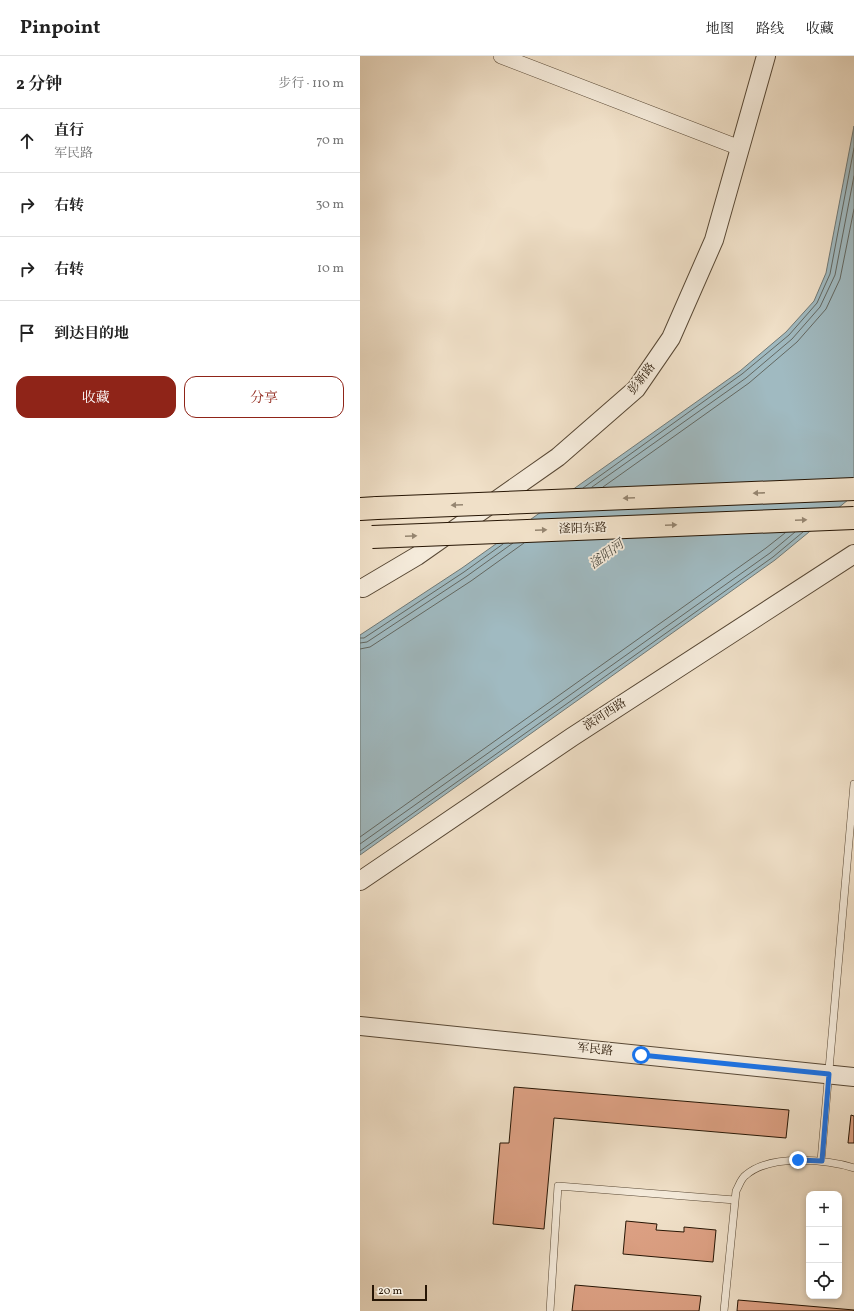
<!DOCTYPE html>
<html lang="zh">
<meta charset="utf-8">
<style>
:root{--surface:#fff;--page:#f2f2f2;--text:#222;--muted:#767676;--line:#e0e0e0;--accent:#8f2418}
body{margin:0;font-family:Vollkorn,"Noto Serif SC",serif;background:var(--page);color:var(--text)}
.controls{position:absolute;right:12px;bottom:12px;display:grid;overflow:hidden;border-radius:8px;box-shadow:0 2px 6px #0003}
.controls button{width:36px;height:36px;display:grid;place-items:center;padding:0;border:0;border-bottom:1px solid var(--line);background:var(--surface);color:var(--text);font:20px sans-serif}
.scale{position:absolute;left:12px;bottom:10px;width:55px;box-sizing:border-box;padding-left:4px;border:2px solid #261504;border-top:0;font-size:11px;line-height:14px;white-space:nowrap;color:#261504;-webkit-text-stroke:3px #f5ebdb;paint-order:stroke}
.stop{position:absolute;width:12px;height:12px;margin:-9px;border:3px solid #1a73e8;border-radius:50%;background:#fff}
.stop.end{background:#1a73e8;border-color:#fff;box-shadow:0 1px 4px #0008}
.list{margin:0;padding:0;list-style:none}
h2{display:flex;justify-content:space-between;align-items:center;height:52px;margin:0;padding:0 16px;font-size:17px}
h2 small{font-size:13px;font-weight:400;color:var(--muted)}
.list li{display:grid;grid-template-columns:26px 1fr auto;gap:12px;align-items:center;box-sizing:border-box;height:64px;padding:0 16px;border-top:1px solid var(--line)}
.list b{display:block;font-size:15px;white-space:nowrap}
.list p{margin:0;font-size:13px;white-space:nowrap;color:var(--muted)}
.list em{font-size:13px;font-style:normal;color:var(--muted)}
.actions{display:flex;gap:8px;padding:12px 16px}
.actions a{flex:1;padding:9px 0;border:1px solid var(--accent);border-radius:12px;text-align:center;font-size:14px;color:var(--accent)}
.actions .main{background:var(--accent);color:#fff}
.icon{flex:none;width:22px;height:22px;fill:none;stroke:currentColor;stroke-width:2;stroke-linecap:round;stroke-linejoin:round}
.map{position:relative;flex:none;width:494px;height:1255px;overflow:hidden}
header{display:flex;align-items:center;gap:24px;box-sizing:border-box;height:56px;padding:0 20px;background:var(--surface);border-bottom:1px solid var(--line)}
header strong{font-size:19px}
nav{display:flex;gap:22px;margin-inline-start:auto;font-size:14px}
main{display:flex}
aside{flex:1;background:var(--surface)}
.map>svg:first-child{display:block}
</style>
<header>
<strong>Pinpoint</strong>
<nav><a>地图</a><a>路线</a><a>收藏</a></nav>
</header>
<main>
<aside>
<h2>2 分钟<small>步行 · 110 m</small></h2>
<ul class="list">
<li><svg class="icon" aria-label="ahead" viewBox="0 0 24 24"><path d="M12 20V5M6 11l6-6 6 6"/></svg><div><b>直行</b><p>军民路</p></div><em>70 m</em></li>
<li><svg class="icon" aria-label="right" viewBox="0 0 24 24"><path d="M7 20v-9h11M14 6l5 5-5 5"/></svg><div><b>右转</b></div><em>30 m</em></li>
<li><svg class="icon" aria-label="right" viewBox="0 0 24 24"><path d="M7 20v-9h11M14 6l5 5-5 5"/></svg><div><b>右转</b></div><em>10 m</em></li>
<li><svg class="icon" aria-label="arrive" viewBox="0 0 24 24"><path d="M6 21V4h12l-3 4 3 4H6"/></svg><div><b>到达目的地</b></div></li>
</ul>
<div class="actions"><a class="main">收藏</a><a>分享</a></div>
</aside>
<div class="map">
<svg width="494" height="1255" viewBox="0 0 494 1255">
<rect width="100%" height="100%" fill="#f0e0c8"/>
<filter id="stains"><feTurbulence type="fractalNoise" baseFrequency=".005" numOctaves="4"/><feColorMatrix values="0 0 0 0 .2 0 0 0 0 .09 0 0 0 0 .02 0 0 0 .5 -.17"/></filter>
<radialGradient id="worn" r=".72"><stop offset=".6" stop-color="#630" stop-opacity="0"/><stop offset="1" stop-color="#630" stop-opacity=".3"/></radialGradient>
<path fill="#a0bac1" stroke="#6f7875" d="M494,70v369l-79,65 -415,295v-220l102,-67 278,-197 46,-39 28,-31 12,-28z"/>
<g fill="none" stroke-linecap="round" stroke-linejoin="round">
<path stroke="#636862" stroke-width="1" d="M232,431l154,-109 46,-39 28,-32 15,-32 19,-99
M243,431l146,-104 48,-41 29,-33 14,-30 14,-70
M223,432l159,-114 47,-39 28,-32 13,-29 24,-126
M0,582h4l100,-66 39,-28
M0,587l7,-1 100,-66 46,-33
M0,593l10,-2 101,-66 53,-38
M0,781l406,-289 19,-15
M0,788l410,-291 25,-21
M0,795l413,-294 30,-25"/>
</g>
<path fill="#dca083" stroke="#261504" d="M154,1031l275,23 -3,28 -232,-20 -10,111 -51,-5 7,-81h9z
M491,1059l3,1v27h-6z
M266,1165l31,3 -1,6 28,2v-5l32,3 -3,32 -90,-8z
M215,1229l126,11 -2,15h-127z
M378,1244l116,10v1h-117z"/>
<g fill="none" stroke-linecap="round" stroke-linejoin="round">
<g stroke="#584835" stroke-width="8">
<path id="service" d="M461,1105l33,-377
M190,1255l8,-125 177,14
M364,1255l12,-120c3,-5 5,-13 10,-16 24,-21 80,-16 108,-7"/>
</g>
<g stroke="#584835" stroke-width="16">
<path id="minor" d="M141,0l239,92"/>
</g>
<g stroke="#584835" stroke-width="20">
<path id="tertiary" d="M3,532l54,-32 141,-99 78,-68 35,-51 43,-98 52,-184
M0,825l212,-144 282,-183
M0,970l494,51"/>
</g>
<g stroke="#261504" stroke-width="24">
<path id="primary" d="M0,453l17,-1"/>
</g>
<use href="#service" stroke="#f5ebdb" stroke-width="7"/>
<use href="#minor" stroke="#f5ebdb" stroke-width="15"/>
<use href="#tertiary" stroke="#f5ebdb" stroke-width="18"/>
<use href="#primary" stroke="#f0e0c8" stroke-width="22"/>
<g stroke="#261504" stroke-width="24" stroke-linecap="butt">
<path id="primary-bridge" d="M17,452l477,-19
M12,481l482,-19"/>
</g>
<use href="#primary-bridge" stroke="#f0e0c8" stroke-width="22"/>
</g>
<defs><path id="oneway-solid" d="M-6-.8H1V-3.2L6.5 0L1 3.2V.8H-6Z"/></defs>
<g fill="#958570">
<use href="#oneway-solid" transform="translate(399 437) rotate(178)"/>
<use href="#oneway-solid" transform="translate(269 442) rotate(178)"/>
<use href="#oneway-solid" transform="translate(97 449) rotate(178)"/>
<use href="#oneway-solid" transform="translate(441 464) rotate(-2)"/>
<use href="#oneway-solid" transform="translate(311 469) rotate(-2)"/>
<use href="#oneway-solid" transform="translate(181 474) rotate(-2)"/>
<use href="#oneway-solid" transform="translate(51 480) rotate(-2)"/>
</g>
<g fill="none" stroke-linecap="round" stroke-linejoin="round">
<path stroke="#1a73e8" stroke-width="5" d="M281,999l188,19 -7,87 -24,-1"/>
</g>
<g text-anchor="middle" dominant-baseline="central" stroke-width="3.5" stroke-linejoin="round" paint-order="stroke">
<g font-size="12" fill="#261504" stroke="#f5ebdb">
<text transform="translate(282 323) rotate(-52)">彭新路</text>
<text transform="translate(223 473) rotate(-2)">滏阳东路</text>
<text transform="translate(245 659) rotate(-33)">滨河西路</text>
<text transform="translate(235 994) rotate(6)">军民路</text>
</g>
<g font-size="13" font-style="italic" fill="#514f46" stroke="#f5ebdb">
<text transform="translate(247 499) rotate(-36)">滏阳河</text>
</g>
</g>
<rect width="100%" height="100%" filter="url(#stains)"/>
<rect width="100%" height="100%" fill="url(#worn)"/>
</svg>
<div class="controls">
<button>+</button>
<button>−</button>
<button><svg class="icon" aria-label="locate" viewBox="0 0 24 24"><circle cx="12" cy="12" r="6"/><path d="M12 2v4M12 18v4M2 12h4M18 12h4"/></svg></button>
</div>
<div class="scale">20 m</div>
<div class="stop" style="left:281px;top:999px"></div>
<div class="stop end" style="left:438px;top:1104px"></div>
</div>
</main>
